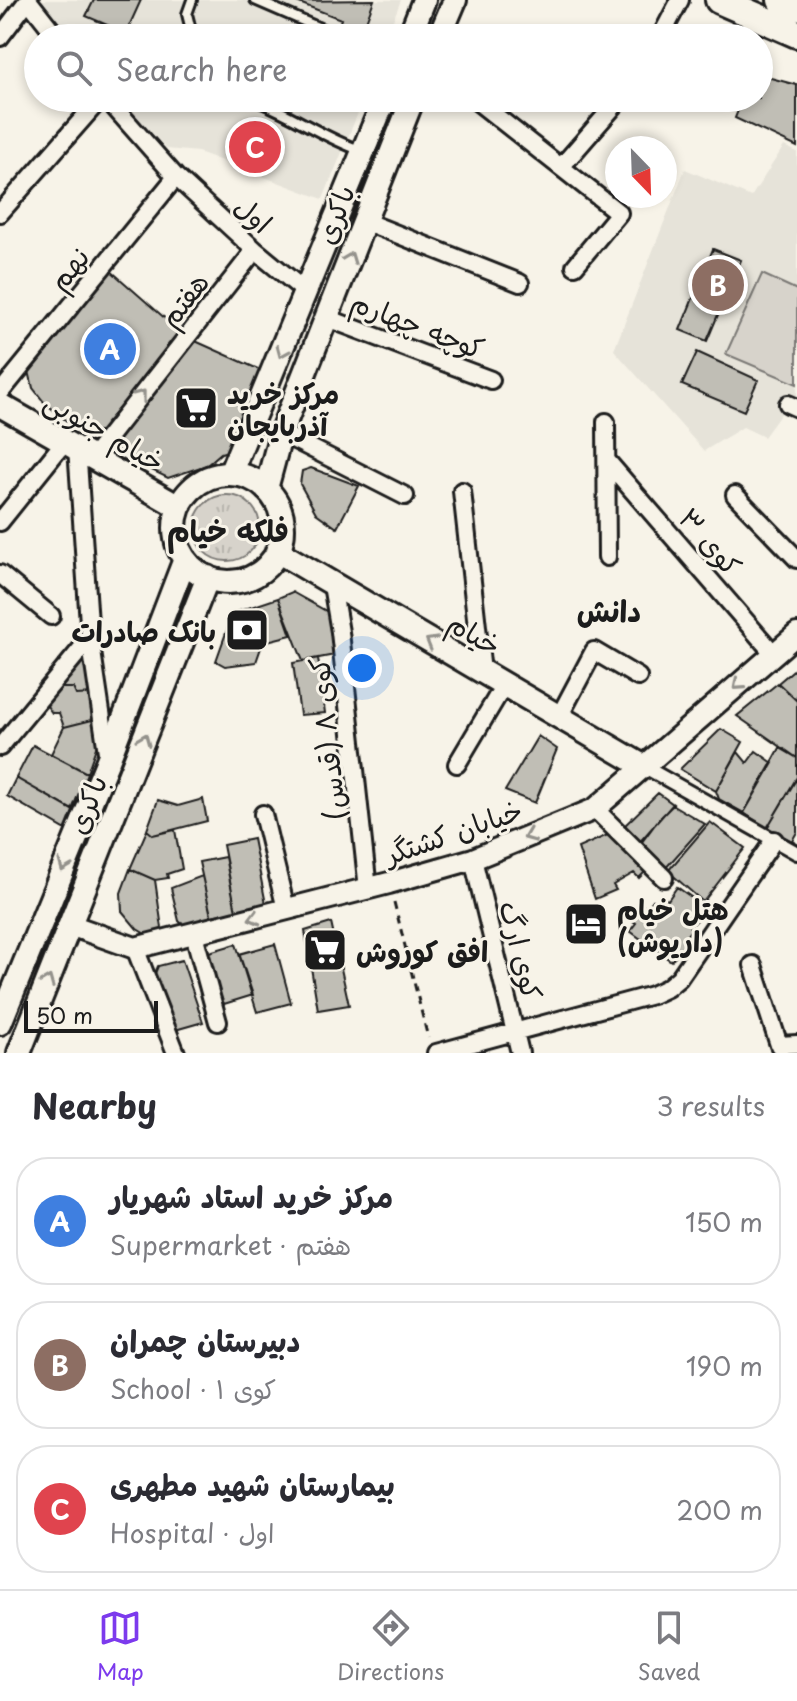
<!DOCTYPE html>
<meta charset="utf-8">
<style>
:root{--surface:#fff;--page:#f2f2f3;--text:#2b2b33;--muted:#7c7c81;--line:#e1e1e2;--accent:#7c3aed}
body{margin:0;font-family:"Playpen Sans","Playpen Sans Arabic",sans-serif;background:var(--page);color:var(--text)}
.compass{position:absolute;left:605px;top:136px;width:72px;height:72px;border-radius:50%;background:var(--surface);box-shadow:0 4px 12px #0003;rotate:157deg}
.scale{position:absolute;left:24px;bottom:20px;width:134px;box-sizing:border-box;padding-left:8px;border:4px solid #1c1c1c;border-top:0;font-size:22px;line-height:28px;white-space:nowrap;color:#1c1c1c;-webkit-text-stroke:6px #f7f3e8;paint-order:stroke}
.you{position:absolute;left:362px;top:668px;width:28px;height:28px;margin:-20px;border:6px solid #fff;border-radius:50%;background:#1a73e8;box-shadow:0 0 0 12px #1a73e833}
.badge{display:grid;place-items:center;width:52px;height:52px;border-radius:50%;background:var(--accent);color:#fff;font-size:26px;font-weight:700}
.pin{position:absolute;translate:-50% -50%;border:4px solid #fff;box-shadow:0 2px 8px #0006}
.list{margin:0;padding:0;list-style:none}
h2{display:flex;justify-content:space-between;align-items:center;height:104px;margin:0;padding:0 32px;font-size:34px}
h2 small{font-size:26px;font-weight:400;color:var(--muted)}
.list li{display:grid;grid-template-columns:52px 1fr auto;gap:24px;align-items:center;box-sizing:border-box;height:128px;margin:0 16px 16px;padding:0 16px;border:2px solid var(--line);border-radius:32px}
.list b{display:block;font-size:30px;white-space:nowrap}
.list p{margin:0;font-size:26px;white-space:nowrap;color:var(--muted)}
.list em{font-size:26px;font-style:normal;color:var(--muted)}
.icon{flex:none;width:44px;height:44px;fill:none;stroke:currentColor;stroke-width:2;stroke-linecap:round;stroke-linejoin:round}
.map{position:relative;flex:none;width:797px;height:1053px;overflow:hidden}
.search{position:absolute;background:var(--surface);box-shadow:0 4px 12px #0003;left:24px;right:24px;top:24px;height:88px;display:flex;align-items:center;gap:20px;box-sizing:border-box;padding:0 28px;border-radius:44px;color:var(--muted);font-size:30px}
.sheet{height:536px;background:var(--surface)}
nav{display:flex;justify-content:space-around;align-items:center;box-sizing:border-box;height:112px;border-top:2px solid var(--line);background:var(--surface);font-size:22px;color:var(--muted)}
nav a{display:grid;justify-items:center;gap:4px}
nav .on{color:var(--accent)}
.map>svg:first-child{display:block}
</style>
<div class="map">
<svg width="797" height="1053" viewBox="0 0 797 1053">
<defs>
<pattern id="grass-tufts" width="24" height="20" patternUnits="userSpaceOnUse" patternTransform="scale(2)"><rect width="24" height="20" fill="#d7d3cb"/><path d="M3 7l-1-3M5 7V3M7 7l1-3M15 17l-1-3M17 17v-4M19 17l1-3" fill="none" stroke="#b8b5ae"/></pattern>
</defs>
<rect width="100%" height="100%" fill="#f7f3e8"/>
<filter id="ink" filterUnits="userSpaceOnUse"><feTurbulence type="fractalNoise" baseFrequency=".0125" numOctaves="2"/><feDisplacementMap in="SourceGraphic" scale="16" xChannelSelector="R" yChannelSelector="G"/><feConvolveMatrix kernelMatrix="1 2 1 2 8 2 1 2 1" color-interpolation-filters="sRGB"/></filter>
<g filter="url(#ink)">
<path fill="#e6e3d9" d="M32,0h369l-15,38h-320z
M120,98h244l-41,101 -125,-47 -31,-3z
M784,146l13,6v256l-9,-4 -24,33 -21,-10 -39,24 -90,-101 71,-181 66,28z"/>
<path fill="url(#grass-tufts)" stroke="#7a7874" stroke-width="2" d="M194 528a33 33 0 1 1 66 0a33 33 0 1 1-66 0Z"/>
<path fill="#d7d3cb" stroke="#7a7874" stroke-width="2" d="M762,274l35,16v94l-71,-30z"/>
<path fill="#c0beb5" stroke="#1c1c1c" stroke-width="2" d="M94,0h47l-15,33 -40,-17z
M374,0l-14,38h-17l3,-6 -9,-2 4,-11 -47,-18z
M767,77l30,8v62l-62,-29 8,-20h16v-11l2,2z
M713,249l28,11 -34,81 -27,-11z
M110,270l74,65 -78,88 2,2 -5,5 -9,4 -14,-2 -36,-30 -11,-14 -4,-17z
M193,340l74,33 -32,76 -14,4 -14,12 -39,13 -33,-16 -24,-18z
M697,352l61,28 -14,31 -62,-26z
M311,468l48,18 -22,42 -21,-15 -16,-29 2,-13z
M292,592l41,23 7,39 -37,7 -25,-63z
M278,598l13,37 -28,7 -7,20 -31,4 -9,-5 17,-48z
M86,655l8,39 -18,1 -3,-7h-16z
M318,658l7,55 -25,2 -7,-52z
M797,667v34l-19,-18z
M778,683l19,18v57l-60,-42z
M57,688h16l3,7 16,-1 4,25 -32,8 -5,-14h-7l-7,-10z
M96,719l4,17 -13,37 -36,-19 13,-27z
M721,729l22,13 -27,49 -36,-22z
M538,736l19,13 -22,54 -30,-12z
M33,745l54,28 -15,37 -56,-32z
M780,748l17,10v19l-30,51 -23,-15z
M756,751l17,12 -29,50 -25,-14 -3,-8 22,-39 9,11z
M16,778l60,34 -8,19 -61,-35z
M797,778v54l-5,9 -25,-13z
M658,793l15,11 -36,41 -16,-16z
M203,799l4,22 -54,14 -6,-5 11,-30 20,6z
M673,805l32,19 -41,46 -25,-24 20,-27z
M710,822l35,26 -42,54 -35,-31z
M147,830l6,5 22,-5 7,39 -15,5 1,4 -13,2 -25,-11z
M610,834l37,36 -8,8 -5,-5 -21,12 3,5 -21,9 -17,-51z
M253,839l13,65 -30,7 -13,-66z
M225,857l11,54 -25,5 -12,-54z
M130,869l25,11 8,55h-16l-10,-6 -15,-18 -1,-18z
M202,876l10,43 -28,7 -5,-5 -8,-33z
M677,887l28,20 -6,7 2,2 -11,11 2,1 -5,7 4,3 -20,23 -41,-30 6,-8 -3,-2 11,-15 3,2 6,-8 5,4 5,-7 5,3z
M331,923l18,82 -31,5 -13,-79z
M236,944l17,51 -29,9 -18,-42 3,-10z
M275,944l16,59 -34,9 -18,-58z
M182,960l21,62 -28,8 -22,-52 5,-12z"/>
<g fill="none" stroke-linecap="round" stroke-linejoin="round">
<g stroke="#1c1c1c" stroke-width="14">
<path id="service" d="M192,0l-5,14 6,24
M255,0l67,29 -4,9
M249,98c39,13 72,39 111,52
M273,106l10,-8"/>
</g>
<g stroke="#1c1c1c" stroke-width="18">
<path id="pedestrian" d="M643,766l154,87"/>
</g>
<g stroke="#1c1c1c" stroke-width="22">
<path id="minor" d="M28,0l30,38
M0,37l28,-37
M660,38l20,-38
M106,98l70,79 79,73 52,43
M473,98l146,115 -44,53
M561,167l60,-69
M0,213l101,-115
M364,221l156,62
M327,318l164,62
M0,393l176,-216
M788,404l9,4
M606,422l1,135
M281,433l124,63
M77,447l13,191 18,121
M93,457l162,-207
M608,462l166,192
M462,491l20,181
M735,495l62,64
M0,522l65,-81
M0,574l51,42
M332,585l8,47 28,257
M559,717l35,-66 44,26
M0,747l90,-109
M457,764l47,-79
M595,809l69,69
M263,814l23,95
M473,859l47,194
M194,934l24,88
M135,948l41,105
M753,965l26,80 18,-1
M436,1053l216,-58 15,-7 12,-10 95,-138"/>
</g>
<g stroke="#1c1c1c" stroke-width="26">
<path id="tertiary" d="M70,925l65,23 254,-65 84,-24 122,-50 202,-175"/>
</g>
<g stroke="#1c1c1c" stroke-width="28">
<path id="secondary" d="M409,38l15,-38
M439,38l16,-38
M0,405l179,102
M230,474l155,-376
M175 528a54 54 0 1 1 108 0a54 54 0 1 1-108 0Z
M266,489l15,-56 132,-335
M277,551l366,215
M0,1023l108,-263 77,-201
M19,1053l189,-476"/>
</g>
<g stroke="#1c1c1c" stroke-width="32">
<path id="primary" d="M719,0l78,34
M781,0l16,7"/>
</g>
<path stroke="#1c1c1c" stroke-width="3" stroke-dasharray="8 6" stroke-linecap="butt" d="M394,902l34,136"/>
<use href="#service" stroke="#f7f3e8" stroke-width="8"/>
<use href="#pedestrian" stroke="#f7f3e8" stroke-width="12"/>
<use href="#minor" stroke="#f7f3e8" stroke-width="16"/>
<use href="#tertiary" stroke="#f7f3e8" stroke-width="20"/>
<use href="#secondary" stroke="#f7f3e8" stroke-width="22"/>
<use href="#primary" stroke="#f7f3e8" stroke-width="26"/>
</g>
<defs><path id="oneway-chevron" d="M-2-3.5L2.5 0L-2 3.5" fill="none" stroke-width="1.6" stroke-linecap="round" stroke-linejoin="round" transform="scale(2)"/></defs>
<g stroke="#94928c">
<use href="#oneway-chevron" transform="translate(350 258) rotate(-69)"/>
<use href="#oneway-chevron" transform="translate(282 352) rotate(113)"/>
<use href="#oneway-chevron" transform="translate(141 395) rotate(-52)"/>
<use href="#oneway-chevron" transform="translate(431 642) rotate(-150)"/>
<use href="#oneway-chevron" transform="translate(738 685) rotate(139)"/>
<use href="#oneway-chevron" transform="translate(144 739) rotate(-68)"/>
<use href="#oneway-chevron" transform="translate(529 836) rotate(158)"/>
<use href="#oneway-chevron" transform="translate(64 866) rotate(112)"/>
<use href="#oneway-chevron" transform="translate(254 918) rotate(165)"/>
<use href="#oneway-chevron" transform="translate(48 981) rotate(-68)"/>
</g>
</g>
<defs>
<g id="supermarket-square" transform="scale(2.3)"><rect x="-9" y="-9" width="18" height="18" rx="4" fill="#1c1c1c" stroke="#f7f3e8"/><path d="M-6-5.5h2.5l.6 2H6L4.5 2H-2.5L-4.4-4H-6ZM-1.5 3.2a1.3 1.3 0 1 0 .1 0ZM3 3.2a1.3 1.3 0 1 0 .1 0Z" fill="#fff"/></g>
<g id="bank-square" transform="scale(2.3)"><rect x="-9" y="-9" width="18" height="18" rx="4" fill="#1c1c1c" stroke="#f7f3e8"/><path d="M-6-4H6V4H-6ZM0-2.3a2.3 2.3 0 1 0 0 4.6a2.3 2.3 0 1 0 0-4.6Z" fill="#fff"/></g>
<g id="hotel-square" transform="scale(2.3)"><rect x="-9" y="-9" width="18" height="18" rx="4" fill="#1c1c1c" stroke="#f7f3e8"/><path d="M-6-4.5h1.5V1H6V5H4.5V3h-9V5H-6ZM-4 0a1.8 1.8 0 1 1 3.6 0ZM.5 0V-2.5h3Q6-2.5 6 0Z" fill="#fff"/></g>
</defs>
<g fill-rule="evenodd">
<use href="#supermarket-square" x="196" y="408"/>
<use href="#bank-square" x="247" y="630"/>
<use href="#hotel-square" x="586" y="924"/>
<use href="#supermarket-square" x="325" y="950"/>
</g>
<g text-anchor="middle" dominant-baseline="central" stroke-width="6" stroke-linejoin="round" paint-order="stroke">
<g font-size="28" fill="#1c1c1c" stroke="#f7f3e8">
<text transform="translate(254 214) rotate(42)">اول</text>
<text transform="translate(334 214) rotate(-69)">باکری</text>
<text transform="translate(68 268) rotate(-51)">نهم</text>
<text transform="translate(183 299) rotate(-52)">هفتم</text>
<text transform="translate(418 324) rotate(21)">کوچه چهارم</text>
<text transform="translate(105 430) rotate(30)">خیام جنوبی</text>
<text transform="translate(711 541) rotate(49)">کوی ۳</text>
<text transform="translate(475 633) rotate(30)">خیام</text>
<text transform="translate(326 739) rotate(-96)">کوی ۸ (قدس)</text>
<text transform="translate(86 804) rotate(-68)">باکری</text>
<text transform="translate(453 831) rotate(-19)">خیابان کشتگر</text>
<text transform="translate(522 950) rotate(76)">کوی ارگ</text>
</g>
<g font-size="28" font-weight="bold" fill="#1c1c1c" stroke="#f7f3e8" text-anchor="start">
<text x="227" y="392">مرکز خرید<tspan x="227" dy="32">آذربایجان</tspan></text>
<text x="216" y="630" text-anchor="end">بانک صادرات</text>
<text x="617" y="908">هتل خیام<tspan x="617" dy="32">(داریوش)</tspan></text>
<text x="356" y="950">افق کوروش</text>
</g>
<g font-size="30" font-weight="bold" fill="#1c1c1c" stroke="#f7f3e8">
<text x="228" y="529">فلکه خیام</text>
<text x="609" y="609">دانش</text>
</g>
</g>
</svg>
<svg class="compass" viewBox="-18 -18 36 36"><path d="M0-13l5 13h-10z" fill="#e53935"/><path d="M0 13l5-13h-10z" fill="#7c7c81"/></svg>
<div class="scale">50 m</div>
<div class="you"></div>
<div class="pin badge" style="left:110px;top:349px;background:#3f7fe0">A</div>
<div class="pin badge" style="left:718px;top:285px;background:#8d6e63">B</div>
<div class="pin badge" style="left:255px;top:147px;background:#e0444e">C</div>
<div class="search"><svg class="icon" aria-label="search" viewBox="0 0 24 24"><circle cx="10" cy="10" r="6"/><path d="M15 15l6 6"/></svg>Search here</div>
</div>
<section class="sheet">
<h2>Nearby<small>3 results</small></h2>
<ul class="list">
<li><span class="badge" style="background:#3f7fe0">A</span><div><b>مرکز خرید استاد شهریار</b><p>Supermarket · هفتم</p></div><em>150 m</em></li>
<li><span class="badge" style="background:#8d6e63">B</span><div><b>دبیرستان چمران</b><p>School · کوی ۱</p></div><em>190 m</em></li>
<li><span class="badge" style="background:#e0444e">C</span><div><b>بیمارستان شهید مطهری</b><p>Hospital · اول</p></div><em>200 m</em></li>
</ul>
</section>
<nav>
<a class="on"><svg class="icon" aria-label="map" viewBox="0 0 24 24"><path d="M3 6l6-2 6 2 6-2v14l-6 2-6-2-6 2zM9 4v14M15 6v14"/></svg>Map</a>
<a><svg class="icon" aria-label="directions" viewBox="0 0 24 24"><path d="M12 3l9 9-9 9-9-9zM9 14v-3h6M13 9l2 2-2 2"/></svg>Directions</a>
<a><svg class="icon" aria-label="saved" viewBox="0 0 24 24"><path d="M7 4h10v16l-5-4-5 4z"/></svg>Saved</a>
</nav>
